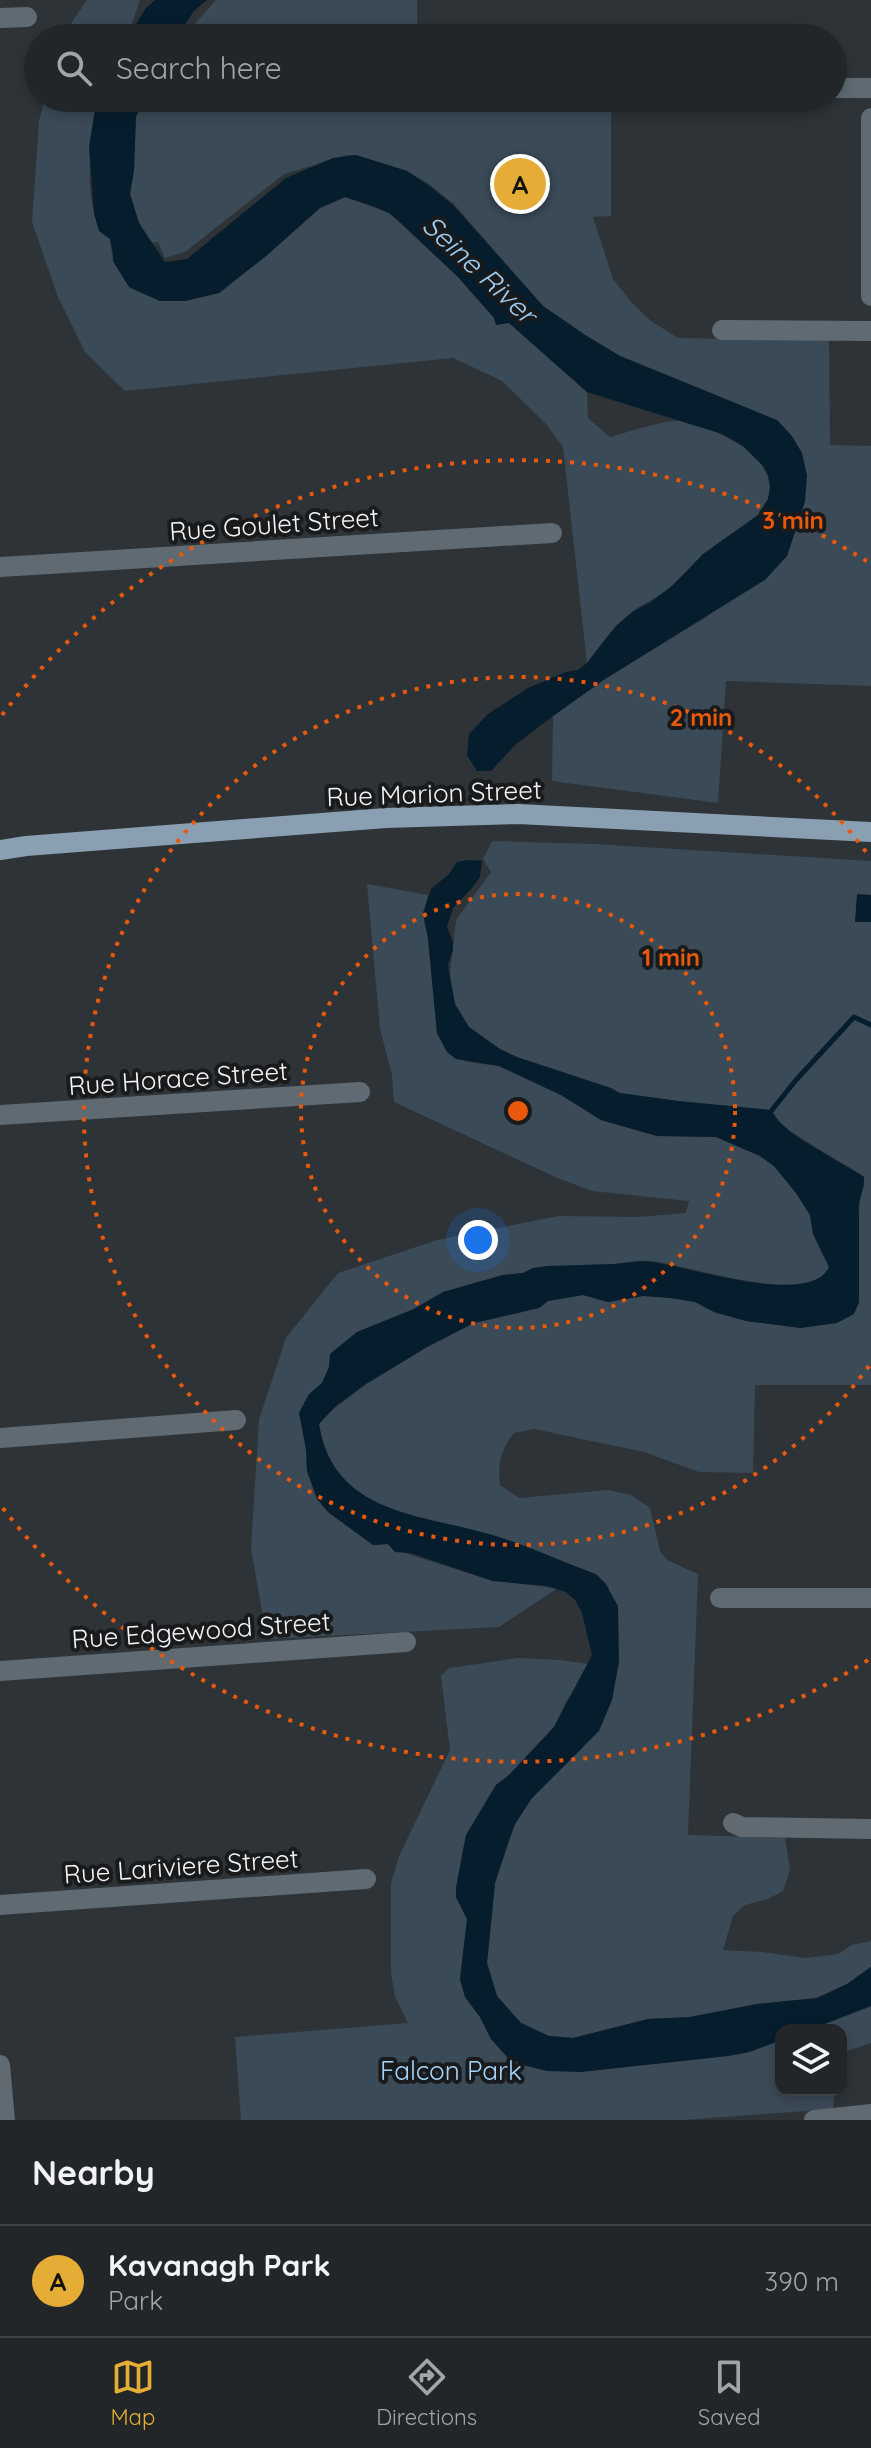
<!DOCTYPE html>
<style>
:root{--surface:#222629;--page:#2e3235;--text:#f1f3f6;--muted:#a2a5a8;--line:#3f4346;--accent:#e5ad36}
body{margin:0;font-family:Quicksand,sans-serif;background:var(--page);color:var(--text)}
.controls{position:absolute;right:24px;bottom:24px;display:grid;overflow:hidden;border-radius:16px;box-shadow:0 4px 12px #0003}
.controls button{width:72px;height:72px;display:grid;place-items:center;padding:0;border:0;border-bottom:2px solid var(--line);background:var(--surface);color:var(--text);font:40px sans-serif}
.you{position:absolute;left:478px;top:1240px;width:28px;height:28px;margin:-20px;border:6px solid #fff;border-radius:50%;background:#1a73e8;box-shadow:0 0 0 12px #1a73e833}
.badge{display:grid;place-items:center;width:52px;height:52px;border-radius:50%;background:var(--accent);color:#111;font-size:26px;font-weight:700}
.pin{position:absolute;translate:-50% -50%;border:4px solid #fff;box-shadow:0 2px 8px #0006}
.list{margin:0;padding:0;list-style:none}
h2{display:flex;justify-content:space-between;align-items:center;height:104px;margin:0;padding:0 32px;font-size:34px}
h2 small{font-size:26px;font-weight:400;color:var(--muted)}
.list li{display:grid;grid-template-columns:52px 1fr auto;gap:24px;align-items:center;box-sizing:border-box;height:112px;padding:0 32px;border-top:2px solid var(--line)}
.list b{display:block;font-size:30px;white-space:nowrap}
.list p{margin:0;font-size:26px;white-space:nowrap;color:var(--muted)}
.list em{font-size:26px;font-style:normal;color:var(--muted)}
.icon{flex:none;width:44px;height:44px;fill:none;stroke:currentColor;stroke-width:2;stroke-linecap:round;stroke-linejoin:round}
.map{position:relative;flex:none;width:871px;height:2120px;overflow:hidden}
.search{position:absolute;background:var(--surface);box-shadow:0 4px 12px #0003;left:24px;right:24px;top:24px;height:88px;display:flex;align-items:center;gap:20px;box-sizing:border-box;padding:0 28px;border-radius:44px;color:var(--muted);font-size:30px}
.sheet{height:216px;background:var(--surface)}
nav{display:flex;justify-content:space-around;align-items:center;box-sizing:border-box;height:112px;border-top:2px solid var(--line);background:var(--surface);font-size:22px;color:var(--muted)}
nav a{display:grid;justify-items:center;gap:4px}
nav .on{color:var(--accent)}
.map>svg:first-child{display:block}
</style>
<div class="map">
<svg width="871" height="2120" viewBox="0 0 871 2120">
<rect width="100%" height="100%" fill="#2d3337"/>
<path fill="#3b4a57" d="M87,0h53l-13,38h-66z
M216,0h201v38h-235z
M45,98h52c-5,37 -19,113 13,141l3,22 17,27 30,13h25l34,-8 47,-37 54,-48 25,-11 44,16 69,64 36,41 15,5 78,69 1,26 22,19c16,-4 56,-18 71,-16 19,3 40,12 56,22 21,12 40,35 30,59 -9,20 -30,27 -46,39 -19,13 -32,31 -49,45 -11,10 -24,15 -36,23 -21,14 -34,34 -49,54l-24,-216 -17,-23 -44,-43 -49,-23 -328,33 -40,-39 -27,-55 -26,-75 7,-101z
M143,98h274l1,3 193,-3v118l-18,1 20,62 20,25 18,17 27,17 151,2 1,105 41,1v240l-145,-5 -8,122 -166,-22 1,-65 52,-37 101,-62 81,-61 18,-55 -55,-92 -130,-53 -35,-21 -42,-29 -89,-102 -25,-20 -22,-13 -51,-16h-9l-63,19 -99,78 -20,6 -7,-16 -8,1 -11,-20 -9,-29 4,-24 2,-53z
M492,841l103,3 276,17v524h-116l-2,88 -54,-1 -55,-20 -110,-23 -20,4c-14,19 -16,28 -14,52l19,13 89,-8 23,5 19,13 10,43 7,9 31,14 -10,261 97,3 5,32 -7,21 -15,8 -23,6 -12,11 -10,34 39,2 44,6 32,-4 14,-9 19,-4v26l-24,17 -30,14 -60,6 -67,13 -42,2 -75,19 -24,-2 -28,-13 -24,-27 -10,-33 8,-80 20,-59 17,-26 51,-51 26,-159c-12,-17 -34,-21 -53,-28 -21,-8 -42,-19 -64,-25 -71,-21 -158,-20 -173,-111l4,-7 43,-33 61,-37 47,-24 65,-15 9,-7 35,-6 25,7 35,-6 28,2 24,4 19,10 32,9 55,7 58,-26v-88c-2,-15 6,-23 5,-37l-79,-49 -12,-13 -149,-16 -127,-46 -51,-45 10,-88 35,-48 -8,-13z
M367,884l61,11 -5,19 5,25 9,94 10,19 21,10 31,4 62,29 40,25 56,16 59,1 44,19 14,10 22,27 14,22 3,19 16,33c-18,42 -143,-3 -178,-6 -12,-1 -25,2 -37,3 -27,1 -54,2 -81,4l-10,5 -20,2 -60,17 -29,17 -57,23 -27,22 -1,13 -7,17 -18,18 3,69 10,28 11,13 45,33 15,-1 4,5 101,32 65,7 -59,39 -232,12 -16,-90 8,-130 27,-81 52,-65 99,-33 122,-24 78,1 49,-4 3,-12 -97,-10 -37,-14 -161,-75 -2,-27 -12,-46z
M518,1658l43,2 28,4 -24,40 -11,23 -45,48 -13,10 -30,50 -10,53v9l11,22 -7,60 5,18 15,20 11,22 89,33 148,-16 21,-4 32,-12v50h54l-2,19 -151,11h-441l-6,-83 173,-14 -13,-26 -4,-24v-90l8,-27 51,-106 -9,-74 8,-8z
M871,2006v37l-30,10v-23h-32z"/>
<path fill="#061d2d" d="M155,0h52l-13,11 -18,27h-49l19,-30z
M97,98h46l-7,19 -2,53 -4,24 9,29 26,39 22,-3 99,-81 47,-20 23,-3 51,16 21,14 25,20 90,101 42,29 35,21 157,64 15,16 10,17 5,22 -2,26 -18,55 -22,24 -160,99 -52,37 -38,29 -24,26h-14l-10,-16 2,-21 19,-20 40,-26 38,-16 12,-2 9,-7 29,-37 19,-16 16,-8 22,-17 30,-31 55,-39 10,-16 2,-12 -2,-12 -5,-9 -20,-20 -21,-12 -135,-42 -78,-69 -13,2 -2,-7 -36,-41 -58,-55 -11,-9 -13,-6 -31,-10 -25,11 -54,48 -47,37 -34,8h-25l-31,-14 -16,-26v-8l-3,-14 -11,-8 -5,-17 -5,-68z
M468,860l14,1 -2,16 -8,11 -19,20 -6,19 6,15v8l-5,15 7,39 14,23 31,22 17,8 94,31 9,5 59,8 93,9c8,24 70,51 92,67 1,14 -7,22 -5,37v88l-5,12 -17,9 -36,5 -55,-7 -32,-9 -19,-10 -24,-4 -28,-2 -35,6 -25,-7 -35,6 -9,7 -65,15 -47,24 -61,37 -30,22 -17,18c14,91 103,90 173,111 35,10 70,27 104,39l9,9 13,23 1,56 -7,38 -13,31 -67,67 -17,26 -6,16 -14,43 -8,80 10,33 24,27 28,13 24,2 75,-19 42,-2 67,-13 60,-6 30,-14 24,-17v39l-62,24h-28v10l-32,12 -21,4 -148,16 -33,-1 -24,-6 -16,-8 -16,-18 -11,-22 -15,-20 -5,-18 7,-60 -11,-22v-9l10,-53 30,-50 13,-10 45,-48 38,-72 -10,-42 -7,-13 -9,-8 -20,-6 -53,-5 -83,-28 -15,-1 -7,-8 -15,1 -45,-33 -11,-13 -10,-28 -1,-21 -7,-37 10,-19 13,-11 7,-16 1,-13 27,-22 57,-23 29,-17 60,-17 20,-2 10,-5 14,-2c23,-1 46,-1 68,-2 13,-1 25,-4 37,-2 35,4 159,46 177,5l-16,-33 -3,-19 -14,-22 -22,-27 -14,-10 -44,-19 -59,-1 -56,-16 -40,-25 -62,-29 -43,-7 -9,-7 -10,-19 -9,-94 -5,-26 8,-24 18,-15 8,-12z
M857,894l14,1v27h-16z"/>
<g fill="none" stroke-linecap="round" stroke-linejoin="round">
<path stroke="#061d2d" stroke-width="5" d="M772,1110l24,-30 58,-63 17,8"/>
<path stroke="#5f6a72" stroke-width="20" d="M0,18l27,-1
M833,88h38
M871,118v178
M722,330l149,1
M0,567l552,-34
M0,1115l360,-23
M0,1438l236,-18
M720,1598h151
M0,1671l406,-29
M733,1823l9,4 129,2
M0,1905l366,-26
M0,2065l5,55
M814,2120l57,-6"/>
<path stroke="#8aa0b2" stroke-width="20" d="M0,850l26,-4 360,-28 132,-4 353,18"/>
</g>
<g fill="none" stroke="#e8590c" stroke-width="4" stroke-dasharray="4 8">
<circle cx="518" cy="1111" r="217"/>
<path d="M869 1366A434 434 0 1 1 869 856"/>
<path d="M868 1660A651 651 0 0 1 2 1507M2 715A651 651 0 0 1 868 562"/>
</g>
<g text-anchor="middle" dominant-baseline="central" stroke-width="8" stroke-linejoin="round" paint-order="stroke">
<g font-size="26" fill="#f1f5f8" stroke="#181a1c">
<text transform="translate(274 524) rotate(-4)">Rue Goulet Street</text>
<text transform="translate(434 793) rotate(-2)">Rue Marion Street</text>
<text transform="translate(178 1078) rotate(-4)">Rue Horace Street</text>
<text transform="translate(201 1630) rotate(-4)">Rue Edgewood Street</text>
<text transform="translate(181 1866) rotate(-4)">Rue Lariviere Street</text>
</g>
<g font-size="26" fill="#a6d5fb" stroke="#181a1c">
<text x="451" y="2070">Falcon Park</text>
</g>
<g font-size="28" font-style="italic" fill="#9bcbf0" stroke="#181a1c">
<text transform="translate(480 269) rotate(43)">Seine River</text>
</g>
</g>
<circle cx="518" cy="1111" r="12" fill="#e8590c" stroke="#181a1c" stroke-width="4"/>
<g font-size="24" text-anchor="middle" font-weight="bold" fill="#e8590c" stroke="#181a1c" stroke-width="8" stroke-linejoin="round" paint-order="stroke">
<text x="793" y="529">3 min</text>
<text x="701" y="726">2 min</text>
<text x="671" y="966">1 min</text>
</g>
</svg>
<div class="controls">
<button><svg class="icon" aria-label="layers" viewBox="0 0 24 24"><path d="M12 4l9 5-9 5-9-5zM3 14l9 5 9-5"/></svg></button>
</div>
<div class="you"></div>
<div class="pin badge" style="left:520px;top:184px">A</div>
<div class="search"><svg class="icon" aria-label="search" viewBox="0 0 24 24"><circle cx="10" cy="10" r="6"/><path d="M15 15l6 6"/></svg>Search here</div>
</div>
<section class="sheet">
<h2>Nearby<small></small></h2>
<ul class="list">
<li><span class="badge">A</span><div><b>Kavanagh Park</b><p>Park</p></div><em>390 m</em></li>
</ul>
</section>
<nav>
<a class="on"><svg class="icon" aria-label="map" viewBox="0 0 24 24"><path d="M3 6l6-2 6 2 6-2v14l-6 2-6-2-6 2zM9 4v14M15 6v14"/></svg>Map</a>
<a><svg class="icon" aria-label="directions" viewBox="0 0 24 24"><path d="M12 3l9 9-9 9-9-9zM9 14v-3h6M13 9l2 2-2 2"/></svg>Directions</a>
<a><svg class="icon" aria-label="saved" viewBox="0 0 24 24"><path d="M7 4h10v16l-5-4-5 4z"/></svg>Saved</a>
</nav>
